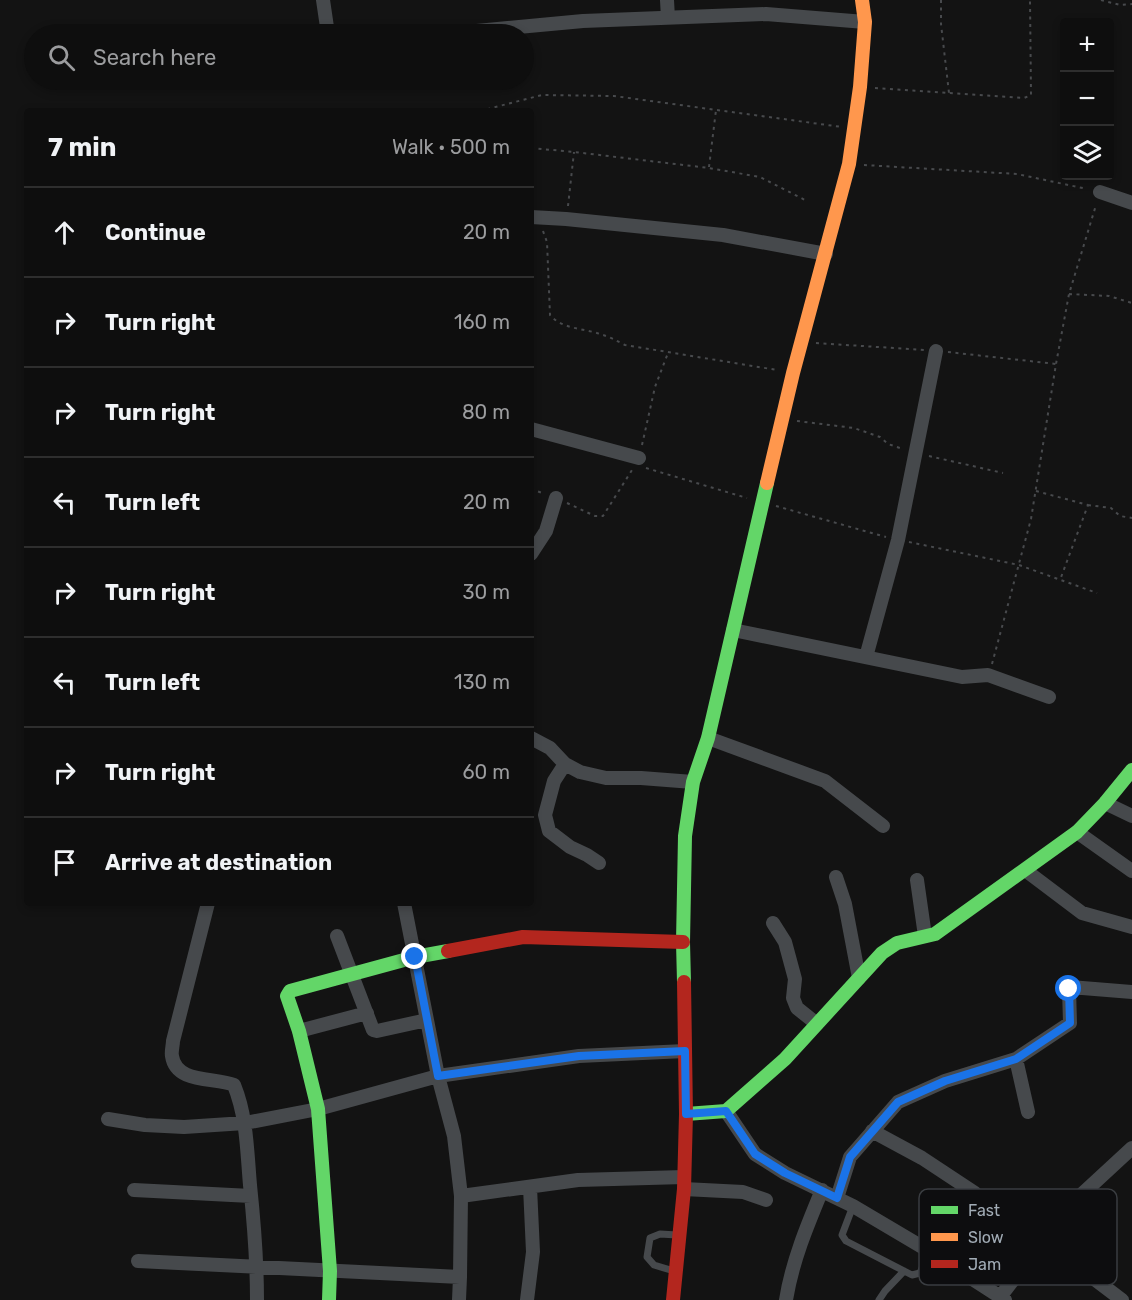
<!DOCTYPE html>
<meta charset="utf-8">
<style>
:root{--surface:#0e0e0e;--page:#171717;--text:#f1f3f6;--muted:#9b9c9e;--line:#2e2e2e}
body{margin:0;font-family:Rubik,sans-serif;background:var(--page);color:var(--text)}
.controls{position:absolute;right:18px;top:18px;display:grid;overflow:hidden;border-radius:6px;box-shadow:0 3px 9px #0003}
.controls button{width:54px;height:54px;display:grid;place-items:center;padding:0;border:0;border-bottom:2px solid var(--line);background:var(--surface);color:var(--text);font:30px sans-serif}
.stop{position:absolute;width:18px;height:18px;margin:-14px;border:4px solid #1a73e8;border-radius:50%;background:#fff}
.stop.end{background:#1a73e8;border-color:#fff;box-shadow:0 2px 6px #0008}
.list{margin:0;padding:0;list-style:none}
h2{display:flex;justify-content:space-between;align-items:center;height:78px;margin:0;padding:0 24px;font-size:26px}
h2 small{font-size:20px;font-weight:400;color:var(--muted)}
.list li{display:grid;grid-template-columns:39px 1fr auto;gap:18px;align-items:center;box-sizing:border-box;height:90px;padding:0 24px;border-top:2px solid var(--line)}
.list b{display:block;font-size:22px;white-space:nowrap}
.list em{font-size:20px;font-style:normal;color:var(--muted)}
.icon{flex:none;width:33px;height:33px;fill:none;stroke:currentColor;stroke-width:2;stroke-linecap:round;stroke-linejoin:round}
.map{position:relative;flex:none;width:1132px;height:1300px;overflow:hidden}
.search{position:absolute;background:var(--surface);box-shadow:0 3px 9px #0003;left:24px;top:24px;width:510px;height:66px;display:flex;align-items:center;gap:15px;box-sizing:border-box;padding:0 21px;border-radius:33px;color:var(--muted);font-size:22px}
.panel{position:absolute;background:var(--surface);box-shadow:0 3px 9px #0003;left:24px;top:108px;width:510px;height:798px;border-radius:6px}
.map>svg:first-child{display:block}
</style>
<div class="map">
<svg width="1132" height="1300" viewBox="0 0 1132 1300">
<rect width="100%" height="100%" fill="#131313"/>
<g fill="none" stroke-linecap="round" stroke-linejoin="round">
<path stroke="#484a4d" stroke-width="2" stroke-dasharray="3 4.5" stroke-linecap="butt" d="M941,0v24l8,69
M1101,0l19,5 12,-1
M875,88l149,10 7,-3 -1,-95
M480,111l62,-16 72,1 228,31
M531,148l43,4 135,16 51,9 47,24
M864,165l153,9 70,15
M709,167l7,-57
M568,206l6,-54
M543,231l4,11 3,73c13,15 35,13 53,20 7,2 14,6 22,10l152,25
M1069,294l40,2 23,7
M816,343l108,7
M948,352l108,12
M797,421l57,7 26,9 8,7 15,5
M642,445l13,-58 13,-34
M929,456l74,17
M646,468l101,30
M531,489l14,5
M1036,491l52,14 -28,75
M567,503l28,13h8l29,-46
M1088,505l23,3 9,8 12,2
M776,506l110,31
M909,542l110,23 78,28
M992,664l39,-145 25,-155 13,-70 27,-89"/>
<path stroke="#46494c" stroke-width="7" d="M853,1206l-11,29 4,6 66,34 8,-2 9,-22
M674,1271l-20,-6 -7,-8 3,-19 10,-4 17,1
M879,1300l6,-9 19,-20"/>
<path stroke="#46494c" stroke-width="14" d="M323,0l5,34
M667,0l1,18
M445,34l138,-13 183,-7 99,8
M1100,192l32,11
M531,217l35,2 157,16 103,19
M531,429l108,29
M531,554l15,-23 10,-33
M733,630l229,47 26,-2 61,22
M866,657l32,-117 38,-189
M531,738l19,10 15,16 15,8 26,6h35l52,4
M708,738l117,43 58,45
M565,764l-11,17 -9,34 4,16 21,16 17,8 12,8
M1105,803l27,13
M1077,832l55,39
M1025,870l57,43 50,14
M836,877l9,27 14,74
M917,880l8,56
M208,903l-35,138c0,4 -2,11 -1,15 4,28 43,21 62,29 13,32 13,66 16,100 4,38 7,76 7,115
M404,903l34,173 16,60 7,60 -1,81 -1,23
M773,923l12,19 10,37 -2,19 4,10 20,16
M337,936l36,94 4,1 50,-11
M299,1031l68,-18
M1016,1059l12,53
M726,1111l29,43 30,19 68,33 76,45 76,49
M108,1119l37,6 39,2 61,-4 73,-14 120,-33 141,-20 106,-5
M872,1131l50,27 53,35
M684,1189l59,3 23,8
M134,1190l117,6
M461,1196l117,-16 106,-3
M837,1198l13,-41 48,-55 47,-21 71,-22 54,-36 -1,-34 1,-2 62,5
M138,1261l322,16
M1072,1262l50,38
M527,1300l6,-48 -3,-65
M786,1300c6,-38 21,-74 36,-110
M999,1300l1,-3 50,-65 30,-36 52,-48"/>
<path stroke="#63d668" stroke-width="14" d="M684,982l-1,-40 2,-106 8,-54 15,-44 59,-255
M686,1114l40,-3 59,-52 97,-106 15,-10 38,-9 142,-102 28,-29 27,-33
M329,1300l1,-29 -12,-162 -19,-78 -12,-35 3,-5 125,-34 33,-6"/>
<path stroke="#ff974d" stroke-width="14" d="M767,483l26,-110 56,-209 11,-77 5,-65 -3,-22"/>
<path stroke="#b3261e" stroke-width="14" d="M448,951l75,-14 160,5
M673,1300l11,-111 2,-75 -2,-132"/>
</g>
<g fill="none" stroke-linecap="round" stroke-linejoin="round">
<path stroke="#1a73e8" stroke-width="8" d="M415,957l23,119 141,-20 106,-5 1,63 40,-3 29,43 30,19 52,25 13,-41 48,-55 47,-21 71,-22 54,-36 -1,-34"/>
</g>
<rect x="919" y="1189" width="198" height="96" rx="9" fill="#0d0d0f" stroke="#3a3d41" stroke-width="1.5"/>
<rect x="931" y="1206" width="27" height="8" fill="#63d668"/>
<rect x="931" y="1233" width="27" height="8" fill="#ff974d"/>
<rect x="931" y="1260" width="27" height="8" fill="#b3261e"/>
<g font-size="16" fill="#a2acb6">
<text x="968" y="1216">Fast</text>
<text x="968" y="1243">Slow</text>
<text x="968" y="1270">Jam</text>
</g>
</svg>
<div class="controls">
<button>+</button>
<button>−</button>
<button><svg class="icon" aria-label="layers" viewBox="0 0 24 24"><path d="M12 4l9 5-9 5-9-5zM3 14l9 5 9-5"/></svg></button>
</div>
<div class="stop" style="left:1069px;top:989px"></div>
<div class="stop end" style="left:415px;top:957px"></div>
<div class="search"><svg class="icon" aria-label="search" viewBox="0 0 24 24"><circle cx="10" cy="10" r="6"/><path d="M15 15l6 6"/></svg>Search here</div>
<section class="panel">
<h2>7 min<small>Walk · 500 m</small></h2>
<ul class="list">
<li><svg class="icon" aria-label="ahead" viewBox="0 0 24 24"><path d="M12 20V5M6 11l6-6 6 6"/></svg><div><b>Continue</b></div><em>20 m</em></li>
<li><svg class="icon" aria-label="right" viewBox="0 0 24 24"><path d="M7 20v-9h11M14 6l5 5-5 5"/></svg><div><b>Turn right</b></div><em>160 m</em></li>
<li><svg class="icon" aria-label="right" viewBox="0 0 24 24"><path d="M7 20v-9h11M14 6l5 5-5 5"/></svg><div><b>Turn right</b></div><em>80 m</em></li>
<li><svg class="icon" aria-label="left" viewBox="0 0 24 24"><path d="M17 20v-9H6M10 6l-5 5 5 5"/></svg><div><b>Turn left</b></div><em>20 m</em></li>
<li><svg class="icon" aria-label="right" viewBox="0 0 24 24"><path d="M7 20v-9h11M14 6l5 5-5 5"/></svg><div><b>Turn right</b></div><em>30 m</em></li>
<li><svg class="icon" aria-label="left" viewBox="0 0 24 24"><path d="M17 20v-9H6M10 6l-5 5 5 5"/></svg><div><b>Turn left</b></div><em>130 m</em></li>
<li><svg class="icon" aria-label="right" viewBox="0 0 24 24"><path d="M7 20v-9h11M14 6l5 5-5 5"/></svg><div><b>Turn right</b></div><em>60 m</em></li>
<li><svg class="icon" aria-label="arrive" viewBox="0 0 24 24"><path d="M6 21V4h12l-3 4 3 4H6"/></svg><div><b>Arrive at destination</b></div></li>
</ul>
</section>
</div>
